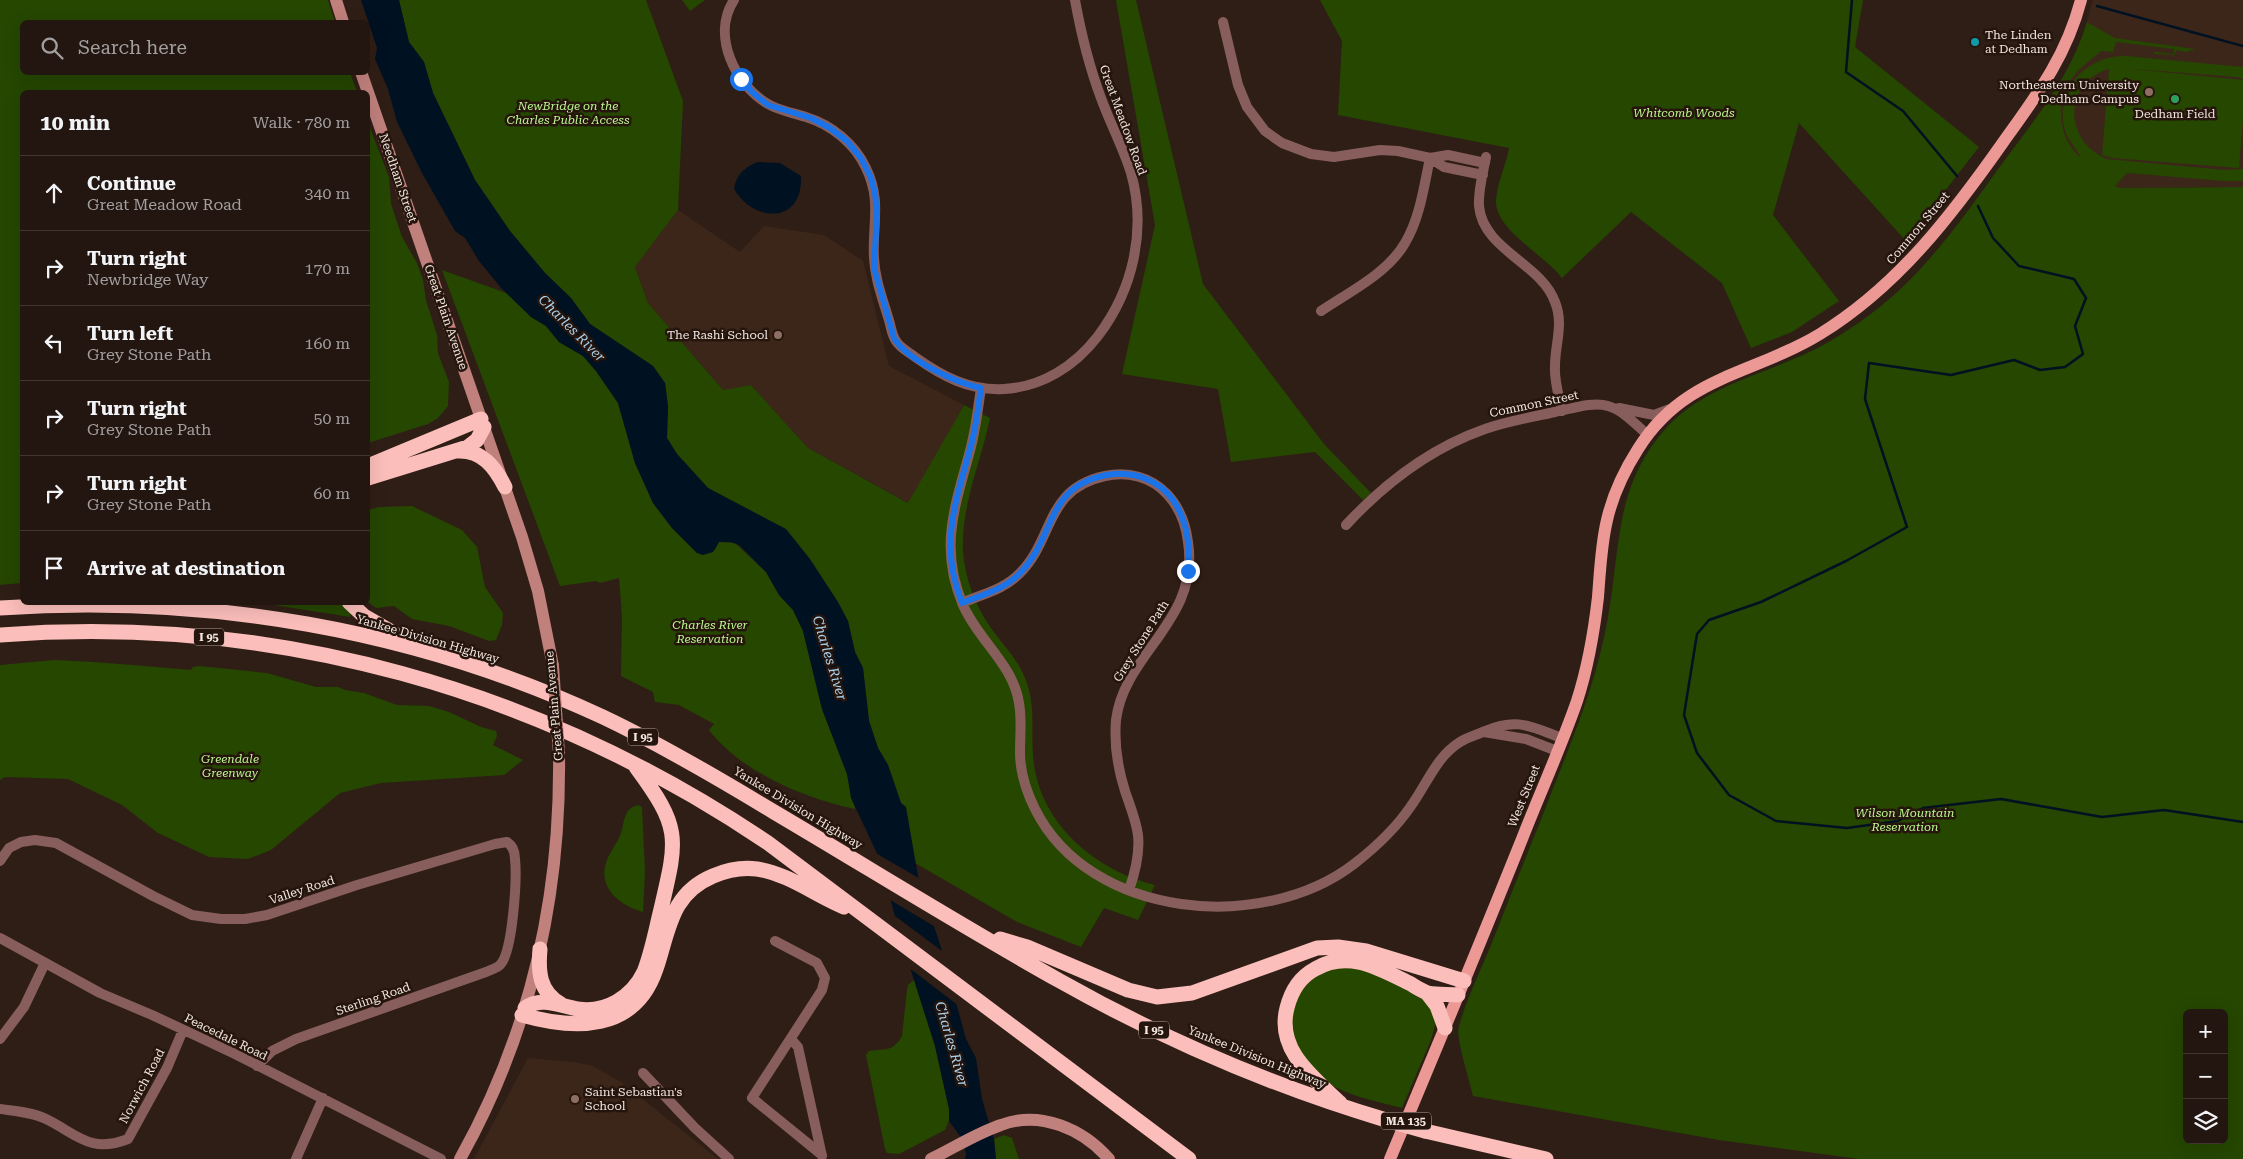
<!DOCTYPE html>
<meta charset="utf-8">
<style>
:root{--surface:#231610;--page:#2f231e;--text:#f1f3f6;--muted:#a39f9f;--line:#403530}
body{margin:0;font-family:"Roboto Serif",serif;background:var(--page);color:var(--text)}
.controls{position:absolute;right:15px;bottom:15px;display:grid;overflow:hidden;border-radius:8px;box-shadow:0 5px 20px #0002}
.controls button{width:45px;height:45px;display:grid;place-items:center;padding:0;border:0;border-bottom:1px solid var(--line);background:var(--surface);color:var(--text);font:25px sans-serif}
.stop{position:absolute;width:15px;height:15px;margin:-11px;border:4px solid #1a73e8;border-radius:50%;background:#fff}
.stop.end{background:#1a73e8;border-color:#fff;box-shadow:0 1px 5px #0008}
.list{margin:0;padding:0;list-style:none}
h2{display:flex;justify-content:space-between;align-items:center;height:65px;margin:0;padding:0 20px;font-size:21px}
h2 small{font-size:16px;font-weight:400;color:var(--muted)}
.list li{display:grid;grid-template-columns:32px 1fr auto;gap:15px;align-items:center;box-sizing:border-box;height:75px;padding:0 20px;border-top:1px solid var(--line)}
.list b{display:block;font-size:19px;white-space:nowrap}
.list p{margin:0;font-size:16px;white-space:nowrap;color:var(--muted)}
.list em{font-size:16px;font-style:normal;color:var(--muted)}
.icon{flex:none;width:28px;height:28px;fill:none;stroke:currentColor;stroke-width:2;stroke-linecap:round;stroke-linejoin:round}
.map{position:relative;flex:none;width:2243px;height:1159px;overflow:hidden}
.search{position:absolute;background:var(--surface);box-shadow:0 5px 20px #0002;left:20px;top:20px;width:350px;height:55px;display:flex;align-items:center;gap:12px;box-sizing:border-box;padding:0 18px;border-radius:8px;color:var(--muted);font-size:19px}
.panel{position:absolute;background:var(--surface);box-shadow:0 5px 20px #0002;left:20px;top:90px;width:350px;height:515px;border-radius:8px}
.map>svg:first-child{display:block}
</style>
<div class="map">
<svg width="2243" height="1159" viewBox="0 0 2243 1159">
<rect width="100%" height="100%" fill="#2f1e16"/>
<path fill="#3c261a" d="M2093,0h150v187l-123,1 -109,-36 35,-47 22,-36 14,-31z
M678,210l62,42 24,-26 60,9 39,26 26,105 75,39 -55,98 -101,-55 -57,-63 -27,6 -76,-88 -13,-36z
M528,1058l46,4 19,4 28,16 97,77h-244z"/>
<path fill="#254700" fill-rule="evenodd" d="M0,0h328l7,22h-313v50l328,1 7,19h-335v491l-22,2z
M399,0h247l37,101 -5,109 -43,57 13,36 75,87 28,-5 57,63 100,55 56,-98 26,13c-9,44 -29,87 -27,133 2,28 12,54 28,77 12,17 26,30 34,50 11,26 6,51 8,78 5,66 61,114 122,129l-17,35 -34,-12 -23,39 -64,-25 -102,-59 -11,-56 -3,-4 -13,-38 -10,-17 -9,-27 -6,-53 -8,-16 -7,-31 -64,-92 -76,-41 -31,-34 -10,-16 1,-32 -3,-23 -12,-17 -63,-42 -19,-26 -26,-25 -35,-42 -35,-51 -42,-87 -9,-31 -15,-20z
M682,0h23l-15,11z
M1116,0h20l67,284 121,160 47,49 -8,7 -48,-48 -84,10 -13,-73 -96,-15 33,-149z
M1320,0h543l-8,47 124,100 -73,94 -107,-118 -26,92 66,86 -47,31 -41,16 -29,-65 -91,-71 -69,66c-16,-22 -67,-48 -66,-77 1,-18 10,-36 13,-53l-171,-33 4,-74z
M2087,22l28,16 80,11 -9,3 -9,-2 -3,5 -20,-1v-2l20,2v-5l-58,-7 -3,10 -12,-1c-9,8 -21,16 -28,26 -18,24 -16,61 8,81 -1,-5 -12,-16 -15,-25 -14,-41 19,-78 60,-77l117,11v12l-7,-2 -114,-9 121,12v39l-4,49 -127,-10 -10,-3 7,-86c-46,13 -46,72 -2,90l118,11 18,-1v11l-2,1h-17l-97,-8 -12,13 5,2 123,-1v972h-384l-140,-19 -246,-44c-3,-15 -18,-59 -14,-70 8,-29 23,-58 34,-86 20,-51 41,-102 61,-154 22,-55 44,-110 54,-169 13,-72 6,-132 60,-191 42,-44 105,-53 157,-82 87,-49 125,-109 182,-187 32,-43 65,-84 80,-135zM2187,1013h37v127h-37z
M368,123l21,54 2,27 11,33 15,26 6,17 3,20 11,35 1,18 11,29 -1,24 -10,12 -10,6 -60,19z
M442,270l67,24 22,23 15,9 13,16 24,14 13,15 22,32 17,60 18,40 19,25 25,25 18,-3 4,-8 16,1 31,29 13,23 14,15 10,21 19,78 25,65 8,35c-51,-11 -114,-37 -146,-79l5,-6 -35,-19 -24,-3 -2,-10 -32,-16 1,-60 -3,-38 -19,5 -4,-2 -36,5z
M412,506l50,24 15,17 8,40 18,26 -1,12 -6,15 -7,1 -40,-15 -37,-7 -18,-13 -18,2 -8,-6v-92l11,-3z
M261,603h81l9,10 -1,4z
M55,660c46,2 90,6 136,10l2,-3 6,-1 68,7 49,14h22l7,3 19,3 33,12 32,1 20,6 32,15 15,4 1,5 -4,9 30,15 -19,15 -123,8 -41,10 -69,57 -23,9 -39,-2 -51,-24 -36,-28 -54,-26 -63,-2 -5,3v-115z
M638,805l4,2 3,65 -2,40c-22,-6 -45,-23 -37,-49 3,-10 10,-18 14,-27 5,-12 2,-27 18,-31z
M1338,967l33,3 58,32 7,20 -5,18 -29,68c-26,-7 -57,-12 -80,-29 -10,-7 -30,-34 -31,-47 -1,-32 16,-58 47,-65z
M914,980l21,66 14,63 1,9 -5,12 -46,24 -12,-1 -2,-4 -19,-94 3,-4c16,-3 23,2 33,-15l5,-46 1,-5z
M1004,1135l8,3 7,21h-23l-2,-20z"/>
<path fill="#001121" d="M361,0h38l10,42 15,20 9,31 42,87 35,51 35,42 26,25 19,26 63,42 12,17 3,23 -1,32 10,16 31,34 78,41 24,30 28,43 10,19 7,31 8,16 6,53 9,27 10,17 13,38 5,4 12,69 24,75 24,88 10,19 6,41 12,40 2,20h-31l1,-5 -4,-15 -13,-18v-12l-14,-63 -34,-107 -21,-79 -29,-62 -4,-24 -25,-65 -19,-78 -10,-21 -14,-15 -13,-23 -27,-27 -8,-3h-12l-6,10 -10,3 -6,-2 -25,-25 -19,-25 -18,-40 -17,-60 -22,-32 -13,-15 -24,-14 -13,-16 -15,-9 -29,-28 -23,-28 -14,-23 -10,-7 -33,-58 -25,-51 -9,-33 -13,-30 2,-11z
M757,162l23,1 21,13c2,49 -47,47 -67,13 3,-15 9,-20 23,-27z"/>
<path fill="#2f1e16" d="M874,852l48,28 10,26 5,22 -50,-30z
M891,913l55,41 13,52 -51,-39z"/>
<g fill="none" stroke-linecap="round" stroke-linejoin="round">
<path stroke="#001121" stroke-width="2.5" d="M1852,0l-6,72 57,39 54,65
M2097,6l146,40
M1978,206l15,32 26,28 55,13 12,19 -11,28 8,28 -18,13 -25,3 -26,-10 -63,15 -82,-12 -4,36 42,128 -61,34 -85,41 -52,18 -12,14 -13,81 13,38 32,42 47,26 71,7 51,-7 25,-13 78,-9 101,18 62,-7 79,12"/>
<path stroke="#875e5c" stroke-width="10" d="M734,0c-23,35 1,85 34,104 12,7 26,9 38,13 26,8 49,27 60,51 16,33 6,56 8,90 1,21 8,39 14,59 3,8 3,17 8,24 4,7 13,11 19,16 27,19 54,34 89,32 38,-2 71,-23 94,-53 35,-46 49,-106 33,-163 -8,-26 -21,-50 -30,-75 -12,-32 -20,-65 -26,-98
M1223,22l15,63 9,22 18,24 17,12 29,11 23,3 46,-7 18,1 32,7 14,9 39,8
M1486,157c-3,16 -8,33 -7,49 4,44 62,57 76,96 9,22 0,42 0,64 -1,15 4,30 7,45
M1430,158l18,-3 37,8
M1321,311c28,-19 67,-38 84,-68 15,-25 19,-57 25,-85
M981,388c-3,20 -5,39 -10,59 -15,57 -33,99 -8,158 15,35 50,59 56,98 3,16 1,32 1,49 0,19 6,39 15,57 55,110 228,125 319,55 22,-17 42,-36 57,-58 16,-22 25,-49 49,-64 8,-5 17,-7 25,-11 33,-14 46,-4 77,7
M1619,408l35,7 16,-6
M1346,525c38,-41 85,-77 139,-96 23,-8 47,-12 70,-17 16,-3 38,-11 53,-6 15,4 28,19 40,29
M962,603c20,-9 41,-13 57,-29 36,-35 25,-85 86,-98 23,-5 46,1 62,18 12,13 19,31 21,48 12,79 -64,111 -72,178 -2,24 2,49 9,71 5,15 11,29 13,44 2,19 -3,38 -9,55
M1484,732l42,7 31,12
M0,861l9,-13 12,-6 14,-2 21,3 97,53 39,19 29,4h24l22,-4 90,-30 138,-41 12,-2c6,4 8,10 8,17 2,19 -2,93 -15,106 -3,3 -10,5 -14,7l-190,67 -24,12 -15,15
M0,938l100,55 52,22 83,39 206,105
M775,941l42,22 8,15 -3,12 -70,108 70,57
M0,1039l24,-32 21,-44
M791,1039l7,8 24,109
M643,1073l52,55 34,31
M0,1109c15,2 32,3 46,10 31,15 44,35 82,20l39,-71 16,-38
M296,1159l27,-61"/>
<path stroke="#c0807c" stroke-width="12" d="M336,0l7,22
M361,72l161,465 16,54 15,75
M460,1159c70,-125 101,-263 99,-405
M931,1159c23,-11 46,-26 70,-34 39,-15 82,4 108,34"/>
<path stroke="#ec9995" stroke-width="12" d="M1390,1159c45,-107 89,-213 132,-320 18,-46 39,-92 55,-138 11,-34 17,-69 21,-104 2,-25 3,-52 9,-77 6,-26 17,-49 31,-71 46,-74 115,-74 182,-115 78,-48 132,-119 184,-193 33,-46 62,-84 77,-141"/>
<path stroke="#fbbeba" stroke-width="15" d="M458,451c24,-1 37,16 47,36
M368,466l113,-47
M368,478l100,-31 9,-7 7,-13
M349,602l15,14 40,23
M0,608c207,-14 414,21 603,109 59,28 115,61 171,95 95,56 189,115 286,169 103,58 212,105 326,139
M0,635c275,-21 540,54 768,208l421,316
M1000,939l27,8 101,43 29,7 35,-4 125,-45 21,-1 28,4 98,30
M540,949c-2,22 -1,43 21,55
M1427,993l10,13 8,22
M525,1008c16,-12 35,-2 53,1 28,4 54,-12 66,-37 8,-20 12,-43 17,-63 17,-72 20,-81 -25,-142
M522,1015c53,15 113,17 134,-46 13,-38 14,-75 57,-93 14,-6 29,-9 44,-7 32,5 58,26 87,38
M1340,1103c-27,-26 -64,-53 -53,-95 4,-16 13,-31 28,-39 34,-20 65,0 96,15 5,3 11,7 17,9 9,2 21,1 30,2
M1425,1131l121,28"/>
<path stroke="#c0807c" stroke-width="12" d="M553,666l6,88"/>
<path stroke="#fbbeba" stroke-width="15" d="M1386,1120l39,11"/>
</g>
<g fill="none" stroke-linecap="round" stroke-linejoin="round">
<path stroke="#1a73e8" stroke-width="6" d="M741,79l11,13 16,13 43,13 19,10 17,13 14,17 10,20 4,15 2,21 -3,54 20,70c13,22 62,45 87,50 -3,20 -5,41 -11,61 -15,56 -31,96 -8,154 22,-9 44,-14 60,-32 35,-38 24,-89 92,-97 18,-1 36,4 50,16 22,20 27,53 24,81"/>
</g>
<circle fill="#0f9aa8" stroke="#25150d" stroke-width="2" cx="1975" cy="42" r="5"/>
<g fill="#8d6e63" stroke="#25150d" stroke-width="2">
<circle cx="2149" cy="92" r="5"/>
<circle cx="778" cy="335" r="5"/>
<circle cx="575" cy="1099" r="5"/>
</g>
<circle fill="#2e9e5b" stroke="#25150d" stroke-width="2" cx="2175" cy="99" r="5"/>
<g text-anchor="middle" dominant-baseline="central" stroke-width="5" stroke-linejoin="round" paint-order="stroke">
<g fill="#25150d" stroke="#b4a8a1" stroke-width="1">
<rect x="194" y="628.5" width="30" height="17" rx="4"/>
<rect x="628" y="728.5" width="30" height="17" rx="4"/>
<rect x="1139" y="1021.5" width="30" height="17" rx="4"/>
<rect x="1381" y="1112.5" width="50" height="17" rx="4"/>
</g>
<g font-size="11" font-weight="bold" fill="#f2e7e1">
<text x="209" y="637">I 95</text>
<text x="643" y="737">I 95</text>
<text x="1154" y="1030">I 95</text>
<text x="1406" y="1121">MA 135</text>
</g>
<g font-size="12" fill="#f2e7e1" stroke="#25150d" text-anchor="start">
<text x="1985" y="35">The Linden<tspan x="1985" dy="14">at Dedham</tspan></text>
<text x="2139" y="85" text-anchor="end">Northeastern University<tspan x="2139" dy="14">Dedham Campus</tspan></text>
<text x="2175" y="114" text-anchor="middle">Dedham Field</text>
<text x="768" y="335" text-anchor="end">The Rashi School</text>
<text x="585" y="1092">Saint Sebastian's<tspan x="585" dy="14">School</tspan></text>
</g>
<g font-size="12" font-style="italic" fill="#bbf78e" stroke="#25150d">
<text x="568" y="106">NewBridge on the<tspan x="568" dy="14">Charles Public Access</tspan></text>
<text x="1684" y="113">Whitcomb Woods</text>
<text x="710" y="625">Charles River<tspan x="710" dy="14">Reservation</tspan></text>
<text x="230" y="759">Greendale<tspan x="230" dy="14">Greenway</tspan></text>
<text x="1905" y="813">Wilson Mountain<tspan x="1905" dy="14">Reservation</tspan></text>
</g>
<g font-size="12" fill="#f2e7e1" stroke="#25150d">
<text transform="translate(1123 120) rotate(70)">Great Meadow Road</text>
<text transform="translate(398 178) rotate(71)">Needham Street</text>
<text transform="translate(1918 228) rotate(-50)">Common Street</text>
<text transform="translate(446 317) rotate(71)">Great Plain Avenue</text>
<text transform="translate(1534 404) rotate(-12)">Common Street</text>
<text transform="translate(428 639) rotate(16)">Yankee Division Highway</text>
<text transform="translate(1141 641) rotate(-58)">Grey Stone Path</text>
<text transform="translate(554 706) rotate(-95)">Great Plain Avenue</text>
<text transform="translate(1524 796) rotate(-68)">West Street</text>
<text transform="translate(798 808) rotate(31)">Yankee Division Highway</text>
<text transform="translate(302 890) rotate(-18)">Valley Road</text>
<text transform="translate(373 999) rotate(-19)">Sterling Road</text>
<text transform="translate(226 1037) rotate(26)">Peacedale Road</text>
<text transform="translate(1257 1057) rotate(22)">Yankee Division Highway</text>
<text transform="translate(142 1086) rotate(-62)">Norwich Road</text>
</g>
<g font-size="14" font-style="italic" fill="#aad2ef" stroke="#25150d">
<text transform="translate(572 328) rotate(45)">Charles River</text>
<text transform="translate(830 658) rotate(73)">Charles River</text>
<text transform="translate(952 1044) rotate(74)">Charles River</text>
</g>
</g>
</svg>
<div class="controls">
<button>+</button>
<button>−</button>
<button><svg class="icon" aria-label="layers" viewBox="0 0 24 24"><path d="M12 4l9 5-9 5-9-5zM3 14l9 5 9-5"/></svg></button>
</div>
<div class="stop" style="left:741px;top:79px"></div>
<div class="stop end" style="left:1188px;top:571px"></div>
<div class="search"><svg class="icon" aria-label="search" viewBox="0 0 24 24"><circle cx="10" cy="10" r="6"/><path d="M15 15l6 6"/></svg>Search here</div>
<section class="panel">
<h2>10 min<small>Walk · 780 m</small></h2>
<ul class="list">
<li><svg class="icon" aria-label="ahead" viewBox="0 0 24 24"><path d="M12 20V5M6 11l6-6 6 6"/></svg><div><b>Continue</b><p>Great Meadow Road</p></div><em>340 m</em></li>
<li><svg class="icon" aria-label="right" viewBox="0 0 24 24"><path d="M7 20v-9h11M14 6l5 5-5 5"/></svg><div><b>Turn right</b><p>Newbridge Way</p></div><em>170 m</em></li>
<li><svg class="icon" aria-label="left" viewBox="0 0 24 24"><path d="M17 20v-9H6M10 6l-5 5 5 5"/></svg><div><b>Turn left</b><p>Grey Stone Path</p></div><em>160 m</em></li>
<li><svg class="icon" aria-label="right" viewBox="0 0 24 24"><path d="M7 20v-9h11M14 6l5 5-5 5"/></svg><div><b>Turn right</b><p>Grey Stone Path</p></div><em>50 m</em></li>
<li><svg class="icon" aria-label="right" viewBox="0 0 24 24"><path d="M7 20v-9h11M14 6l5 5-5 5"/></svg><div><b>Turn right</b><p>Grey Stone Path</p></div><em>60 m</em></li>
<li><svg class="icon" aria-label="arrive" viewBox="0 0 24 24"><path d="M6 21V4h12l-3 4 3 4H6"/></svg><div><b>Arrive at destination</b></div></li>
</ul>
</section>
</div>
